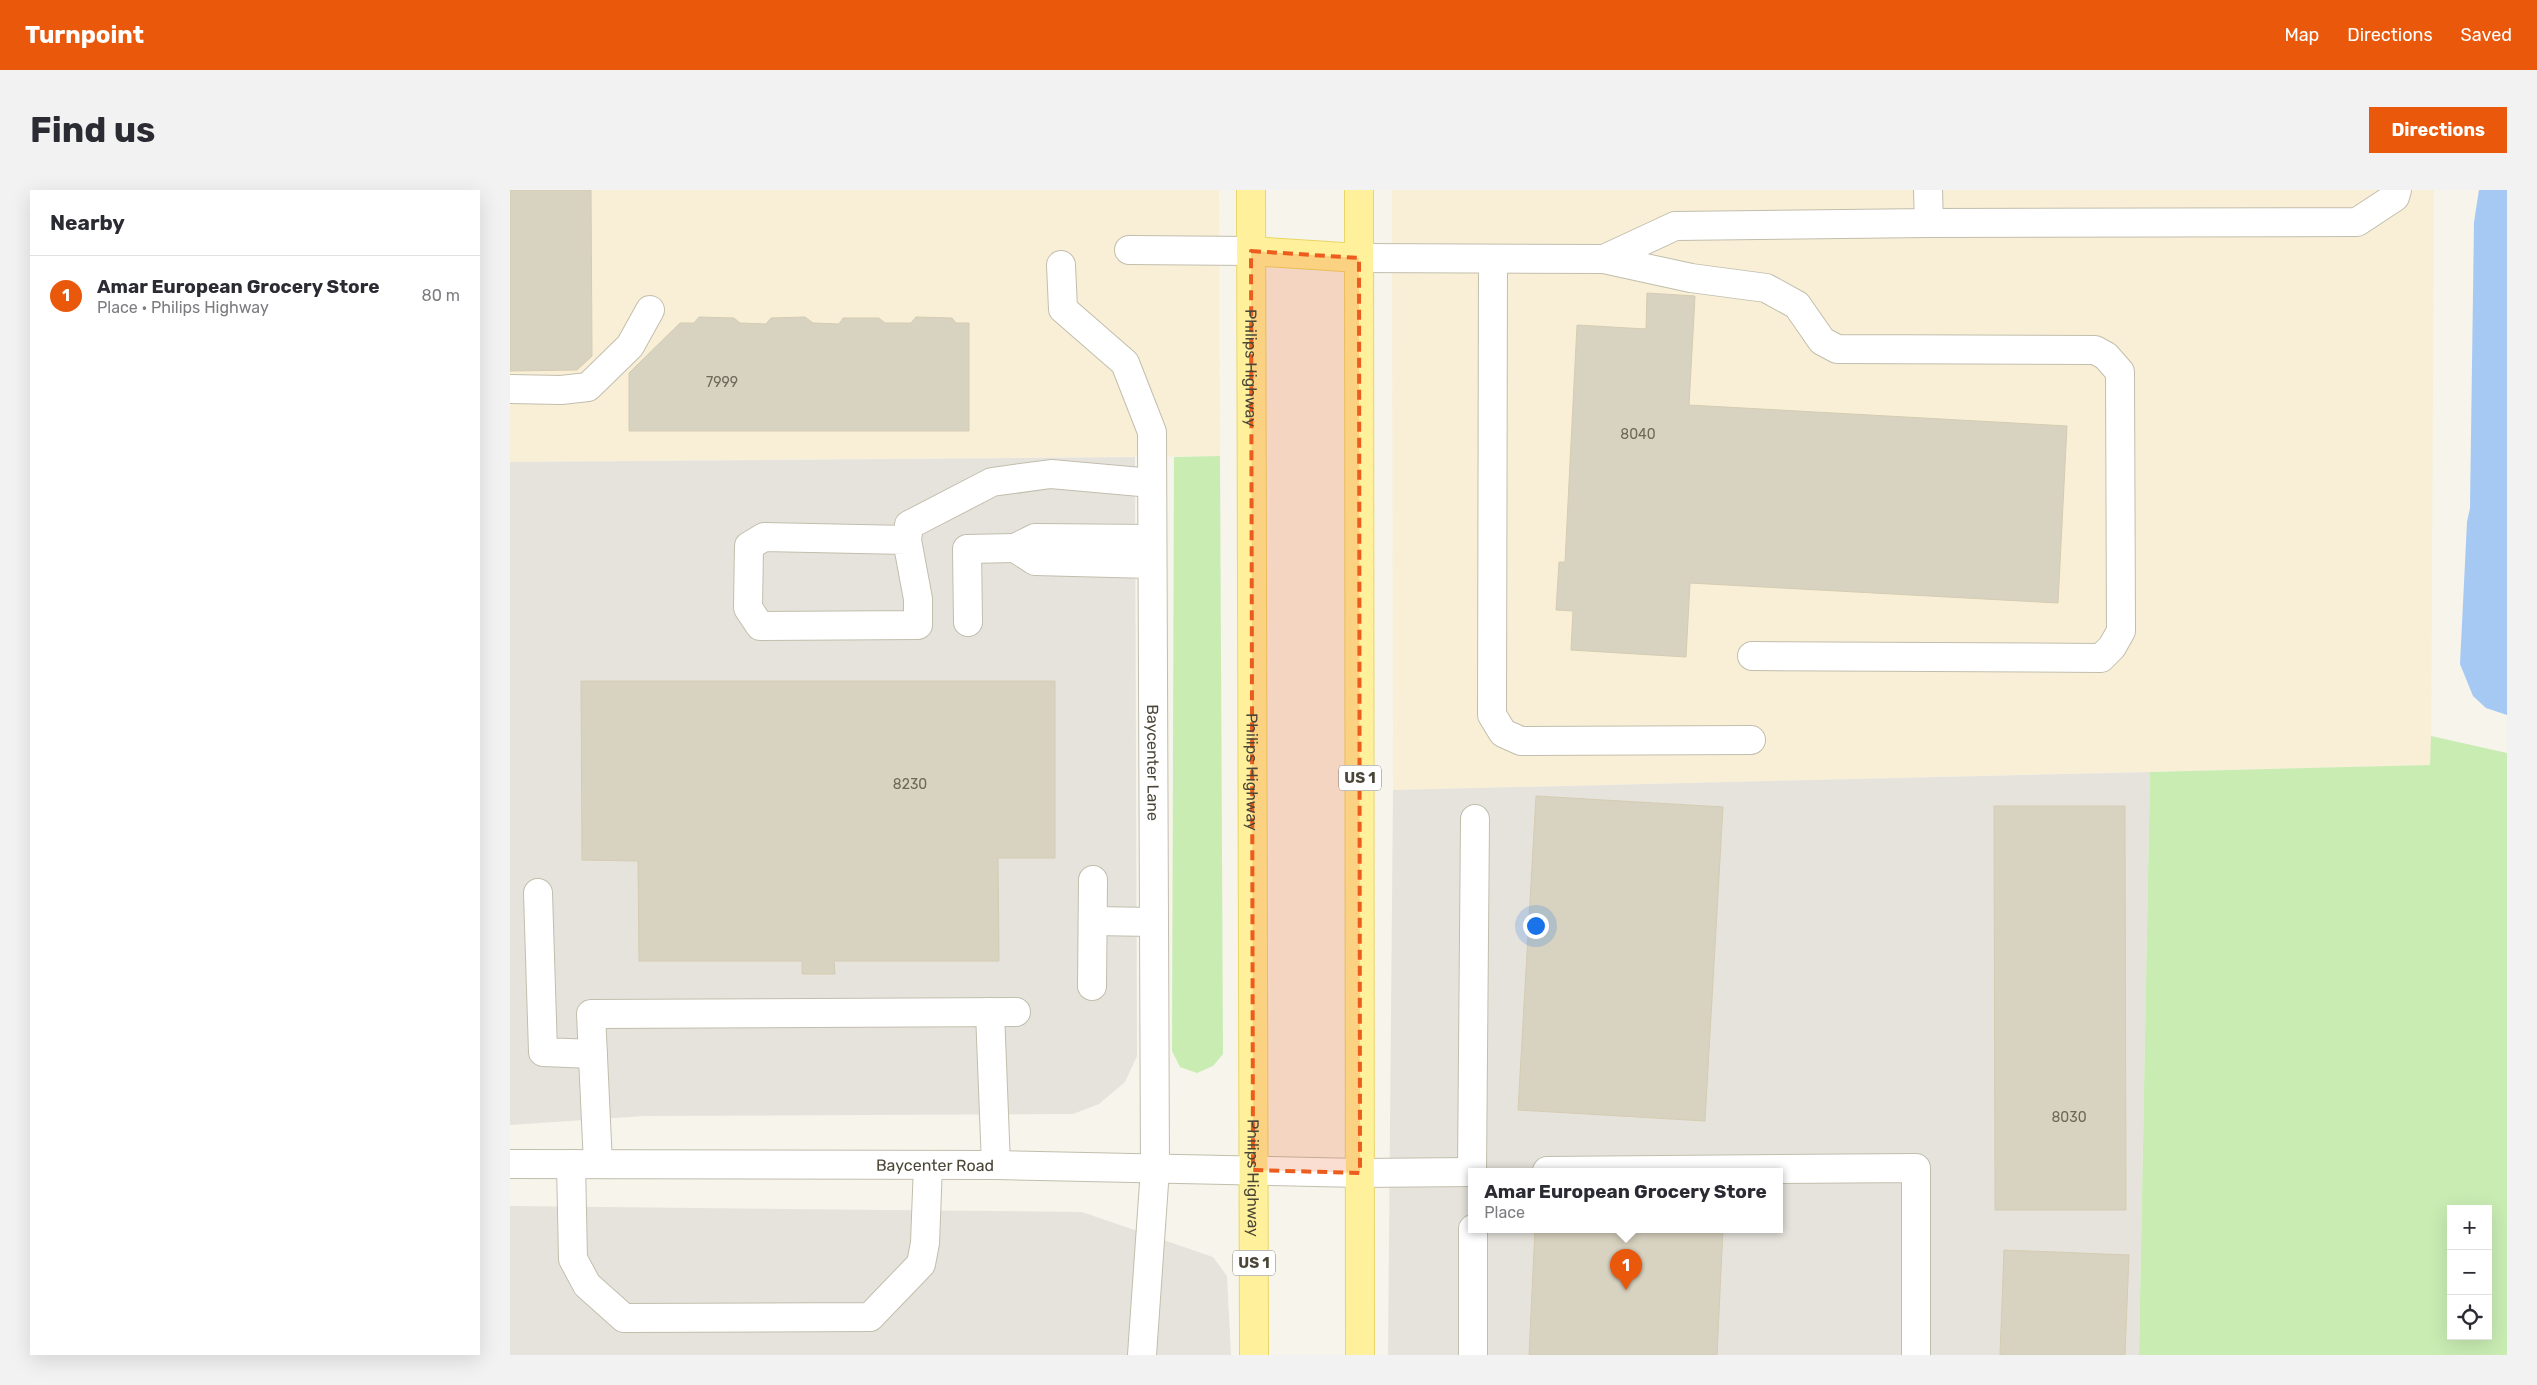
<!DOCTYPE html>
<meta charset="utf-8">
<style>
:root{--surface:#fff;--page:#f2f2f3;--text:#2b2b33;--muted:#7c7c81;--line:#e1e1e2;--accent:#ea580c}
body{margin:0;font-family:Rubik,sans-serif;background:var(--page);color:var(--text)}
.controls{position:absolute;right:15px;bottom:15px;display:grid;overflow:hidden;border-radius:0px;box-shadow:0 5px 20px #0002}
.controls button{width:45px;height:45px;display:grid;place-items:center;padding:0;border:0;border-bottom:1px solid var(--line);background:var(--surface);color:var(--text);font:25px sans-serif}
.you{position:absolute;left:1025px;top:735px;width:18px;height:18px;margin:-12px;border:4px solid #fff;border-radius:50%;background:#1a73e8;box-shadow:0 0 0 8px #1a73e833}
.badge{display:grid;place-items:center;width:32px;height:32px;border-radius:50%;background:var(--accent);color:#fff;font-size:16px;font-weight:700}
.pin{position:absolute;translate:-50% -41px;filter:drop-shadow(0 1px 2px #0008)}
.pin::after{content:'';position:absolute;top:26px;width:18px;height:15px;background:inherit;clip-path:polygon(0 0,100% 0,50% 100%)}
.popup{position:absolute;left:958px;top:978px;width:315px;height:65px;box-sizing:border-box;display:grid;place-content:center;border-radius:0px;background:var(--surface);filter:drop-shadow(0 1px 4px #0005);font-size:16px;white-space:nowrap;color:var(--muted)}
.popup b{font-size:19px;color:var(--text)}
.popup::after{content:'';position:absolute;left:50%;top:100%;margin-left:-10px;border:10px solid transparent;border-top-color:var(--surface)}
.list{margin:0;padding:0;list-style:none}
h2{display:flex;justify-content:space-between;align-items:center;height:65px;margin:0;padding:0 20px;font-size:21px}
h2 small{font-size:16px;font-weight:400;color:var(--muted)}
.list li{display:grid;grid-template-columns:32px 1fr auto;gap:15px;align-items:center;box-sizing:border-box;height:80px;padding:0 20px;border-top:1px solid var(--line)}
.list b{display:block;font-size:19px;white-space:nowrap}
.list p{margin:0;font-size:16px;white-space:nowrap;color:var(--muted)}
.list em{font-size:16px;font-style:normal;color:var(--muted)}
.icon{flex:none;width:28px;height:28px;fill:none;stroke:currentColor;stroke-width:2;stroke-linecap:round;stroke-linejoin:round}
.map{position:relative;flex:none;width:1997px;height:1165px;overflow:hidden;border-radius:0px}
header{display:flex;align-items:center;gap:30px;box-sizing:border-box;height:70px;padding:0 25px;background:var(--accent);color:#fff}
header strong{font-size:24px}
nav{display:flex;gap:28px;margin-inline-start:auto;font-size:18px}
.intro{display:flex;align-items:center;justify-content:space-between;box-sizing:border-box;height:120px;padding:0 30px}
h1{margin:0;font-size:35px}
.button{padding:12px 22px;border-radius:0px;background:var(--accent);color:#fff;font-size:18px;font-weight:700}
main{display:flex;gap:30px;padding:0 30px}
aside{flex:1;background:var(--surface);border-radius:0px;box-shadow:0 5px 20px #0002}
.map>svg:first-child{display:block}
</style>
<header>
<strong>Turnpoint</strong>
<nav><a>Map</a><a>Directions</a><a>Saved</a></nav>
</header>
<div class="intro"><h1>Find us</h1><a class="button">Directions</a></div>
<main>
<aside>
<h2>Nearby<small></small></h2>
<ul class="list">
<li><span class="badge">1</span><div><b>Amar European Grocery Store</b><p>Place · Philips Highway</p></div><em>80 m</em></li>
</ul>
</aside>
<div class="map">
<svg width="1997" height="1165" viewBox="0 0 1997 1165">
<rect width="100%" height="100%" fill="#f6f4eb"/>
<path fill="#f8efd6" d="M0,0h709l1,266 -710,6z
M882,0h1042l-3,575 -1038,25z"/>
<path fill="#e6e3dc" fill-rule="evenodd" d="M625,267l2,599 -12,26 -26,22 -26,10 -429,2 -134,9v-663z
M1640,582l-11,583h-751l5,-565zM962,981h308v58h-308z
M0,1016l572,6 131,45 14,19 4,79h-721z"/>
<path fill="#c9ecb3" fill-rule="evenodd" d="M710,266l3,598 -10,12 -16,7 -17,-6 -8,-16 2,-594z
M1921,546l76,17v602h-368l11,-583 280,-7zM1941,1019h37v127h-37z"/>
<path fill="#a6c9f4" d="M1969,0h28v525l-21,-7 -13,-12 -13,-32 7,-142 3,-14 4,-286z"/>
<path fill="#d8d2c0" stroke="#d4ccb2" d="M0,0h81l1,166 -15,14 -67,1z
M1137,103l48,3 -6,109 378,21 -9,177 -368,-20 -4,74 -115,-7 2,-39 -17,-1 3,-48h6l12,-237 69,4z
M189,127l35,1 6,5 26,1 5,-6 34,-1 8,6 26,1 4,-6h36l6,5h26l5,-6 36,1 4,5h13v108h-340v-58l51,-50h14z
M71,491h474v177h-57l1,103h-165l1,13h-33v-13h-163l-1,-100 -56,-1z
M1026,606l187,11 -18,314 -187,-11z
M1484,616h131l1,404h-131z
M1025,1039h188l-6,126h-188z
M1494,1060l125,5 -4,100h-125z"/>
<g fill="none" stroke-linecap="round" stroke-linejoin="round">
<g stroke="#c2bead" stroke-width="30">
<g id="minor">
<path d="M1419,33l428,-1 38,-25 2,-7"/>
<path d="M619,60l122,1"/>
<path d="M849,68l245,1 71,-33 254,-3 -1,-33"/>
<path d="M983,69l-1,456 11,18 18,8 230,-1"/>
<path d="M1094,69l87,19 75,10 31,17 25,36 15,8 258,1 11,6 14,16 1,259 -9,16 -11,11 -349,-2"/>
<path id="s1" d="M551,75l2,44 62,54 27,69 3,737 -13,186"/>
<path d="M0,199l51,1 27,-3 42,-41 20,-36"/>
<path d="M397,350l-143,-3 -15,9 -1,62 12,18 158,-1v-26l-11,-59 2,-15 83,-43 59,-8 101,9"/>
<path d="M641,374l-116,-3 -20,-13 20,-10 117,1"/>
<path d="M458,432l-1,-73 48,-1"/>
<path d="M28,703l5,159 50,2"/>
<path d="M583,731l61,1"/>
<path d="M582,796l1,-106"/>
<path d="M480,822l6,153"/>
<path id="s2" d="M0,974l486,1 364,8 112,-1"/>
<path d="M61,974l2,95 14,26 37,33 246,-1 51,-53 4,-21 3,-78"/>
<path d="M88,974l-7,-150 425,-2"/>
<path d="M962,981l3,-352"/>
<path d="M1037,981l369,-3v187"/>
<path d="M963,1039v126"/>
</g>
</g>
<g stroke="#ead665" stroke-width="30">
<g id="major">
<path id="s3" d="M741,0l3,1165"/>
<path d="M849,0l1,1165"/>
<path d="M741,61l108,7"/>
</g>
</g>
<use href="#minor" stroke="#fff" stroke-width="28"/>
<use href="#major" stroke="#fff19b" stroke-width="28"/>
</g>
<path fill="#ed5c1c" fill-opacity="0.2" stroke="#ed5c1c" stroke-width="4" stroke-dasharray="10 6" stroke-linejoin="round" d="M741,61l108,7 1,915 -107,-3z"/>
<g text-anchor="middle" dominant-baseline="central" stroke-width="4" stroke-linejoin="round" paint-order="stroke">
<g font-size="14" fill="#6e695a">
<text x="212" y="192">7999</text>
<text x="1128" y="244">8040</text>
<text x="400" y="594">8230</text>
<text x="1559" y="927">8030</text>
</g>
<g fill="#fff" stroke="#817e74" stroke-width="1">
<rect x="829" y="575.5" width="42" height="25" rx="4"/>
<rect x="723" y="1060.5" width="42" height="25" rx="4"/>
</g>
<g font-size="15" font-weight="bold" fill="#4b4638">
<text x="850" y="588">US 1</text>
<text x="744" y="1073">US 1</text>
</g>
<g font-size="16" fill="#4b4638" stroke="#fff">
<text stroke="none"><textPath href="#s3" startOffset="178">Philips Highway</textPath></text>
<text stroke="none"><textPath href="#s1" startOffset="531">Baycenter Lane</textPath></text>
<text stroke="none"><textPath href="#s3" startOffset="582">Philips Highway</textPath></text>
<text stroke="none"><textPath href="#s2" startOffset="425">Baycenter Road</textPath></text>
<text stroke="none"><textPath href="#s3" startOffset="988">Philips Highway</textPath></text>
</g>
</g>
</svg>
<div class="controls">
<button>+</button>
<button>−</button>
<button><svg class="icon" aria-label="locate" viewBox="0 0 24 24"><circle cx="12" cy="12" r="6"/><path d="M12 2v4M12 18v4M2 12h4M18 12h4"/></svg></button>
</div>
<div class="you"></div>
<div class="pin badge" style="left:1116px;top:1100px">1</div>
<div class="popup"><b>Amar European Grocery Store</b>Place</div>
</div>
</main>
